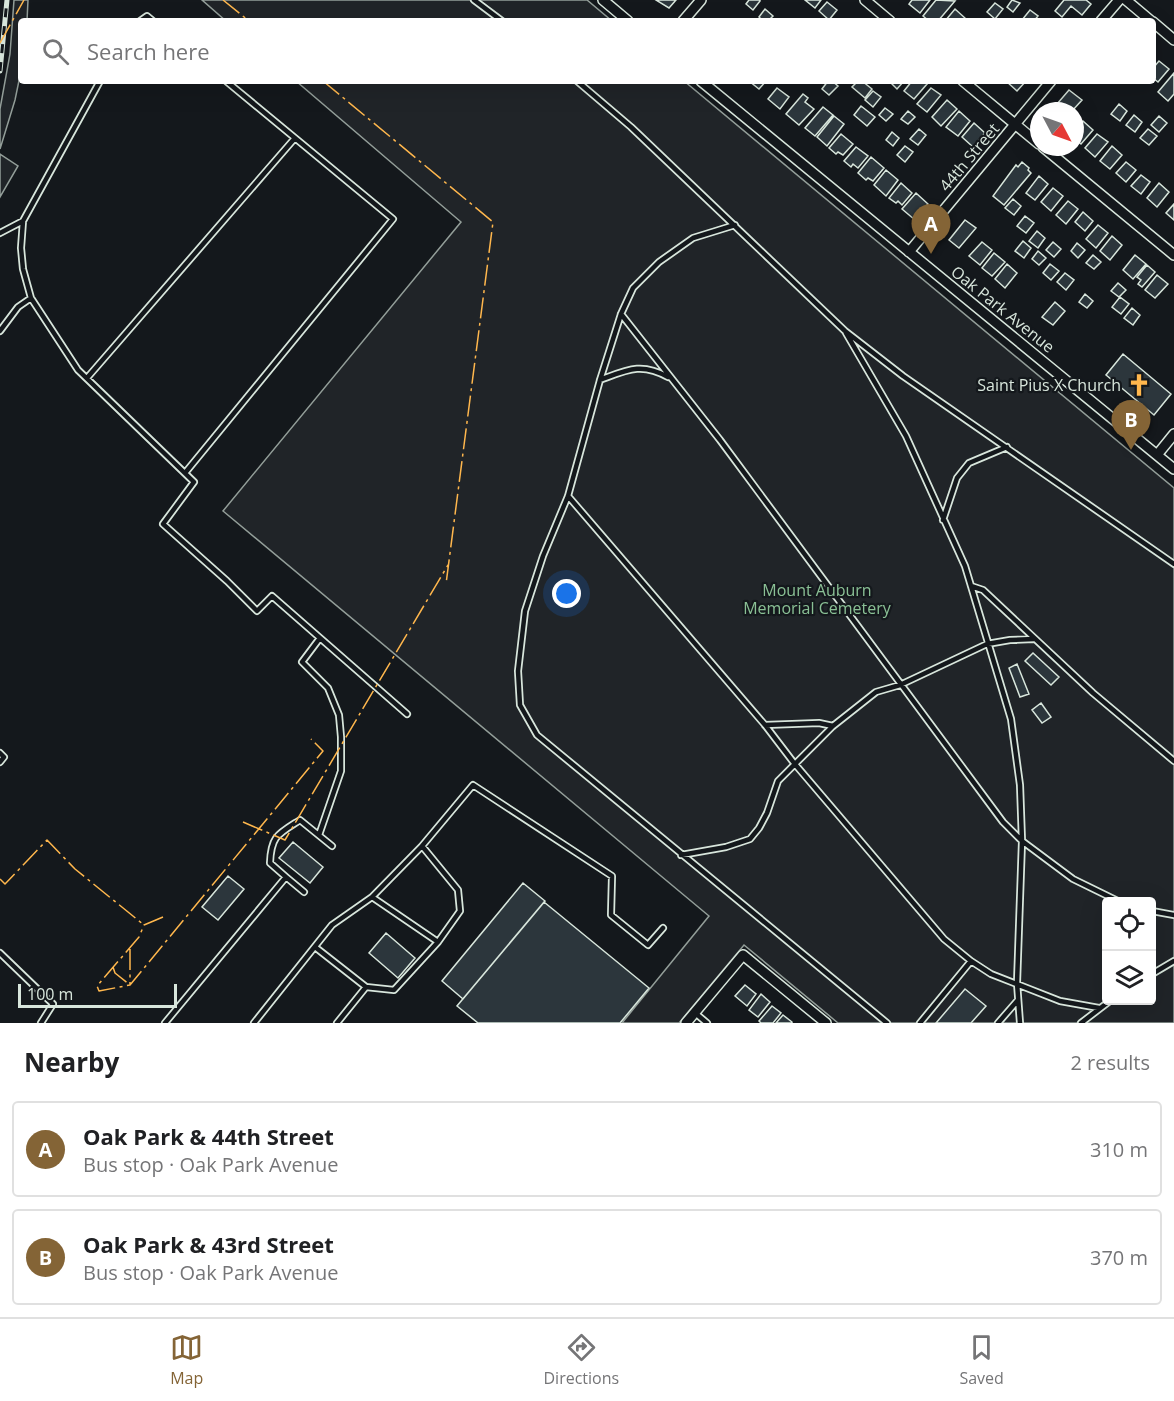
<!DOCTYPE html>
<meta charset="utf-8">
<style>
:root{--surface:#fff;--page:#f6f6f6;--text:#202124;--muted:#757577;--line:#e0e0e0;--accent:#846436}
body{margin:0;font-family:"Open Sans",sans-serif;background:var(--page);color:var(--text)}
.controls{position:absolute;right:18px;bottom:18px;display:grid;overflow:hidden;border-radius:6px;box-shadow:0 6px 24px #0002}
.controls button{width:54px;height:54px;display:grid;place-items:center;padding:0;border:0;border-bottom:2px solid var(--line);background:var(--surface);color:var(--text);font:30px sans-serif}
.compass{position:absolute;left:1030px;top:102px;width:54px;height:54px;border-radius:50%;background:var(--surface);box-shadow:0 6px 24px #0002;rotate:131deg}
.scale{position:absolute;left:18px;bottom:15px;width:159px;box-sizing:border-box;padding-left:6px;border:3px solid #d8e6dc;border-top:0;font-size:16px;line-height:21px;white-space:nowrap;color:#d8e6dc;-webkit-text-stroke:4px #14181c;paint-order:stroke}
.you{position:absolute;left:567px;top:594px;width:21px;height:21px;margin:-15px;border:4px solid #fff;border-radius:50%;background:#1a73e8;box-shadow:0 0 0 9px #1a73e833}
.badge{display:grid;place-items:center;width:39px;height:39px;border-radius:50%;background:var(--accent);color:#fff;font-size:20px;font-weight:700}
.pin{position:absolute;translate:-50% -50px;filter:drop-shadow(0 2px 3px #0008)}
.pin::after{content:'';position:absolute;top:32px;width:21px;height:18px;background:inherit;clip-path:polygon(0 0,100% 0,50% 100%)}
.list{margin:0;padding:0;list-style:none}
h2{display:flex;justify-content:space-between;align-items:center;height:78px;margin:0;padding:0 24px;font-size:26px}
h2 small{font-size:20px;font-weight:400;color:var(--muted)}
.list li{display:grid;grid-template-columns:39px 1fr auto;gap:18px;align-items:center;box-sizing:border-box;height:96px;margin:0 12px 12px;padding:0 12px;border:2px solid var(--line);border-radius:6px}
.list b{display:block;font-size:22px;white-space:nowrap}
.list p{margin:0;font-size:20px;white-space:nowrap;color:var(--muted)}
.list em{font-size:20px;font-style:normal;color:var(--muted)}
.icon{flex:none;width:33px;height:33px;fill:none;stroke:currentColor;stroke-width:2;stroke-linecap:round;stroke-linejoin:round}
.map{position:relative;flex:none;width:1174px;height:1023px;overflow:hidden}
.search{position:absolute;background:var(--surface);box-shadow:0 6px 24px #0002;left:18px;right:18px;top:18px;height:66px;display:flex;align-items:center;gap:15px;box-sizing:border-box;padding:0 21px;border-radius:6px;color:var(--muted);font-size:22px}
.sheet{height:294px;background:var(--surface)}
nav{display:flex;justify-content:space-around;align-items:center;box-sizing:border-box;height:84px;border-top:2px solid var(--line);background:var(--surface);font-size:16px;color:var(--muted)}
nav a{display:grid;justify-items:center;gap:3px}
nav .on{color:var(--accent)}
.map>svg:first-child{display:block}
</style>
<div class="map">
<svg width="1174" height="1023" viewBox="0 0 1174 1023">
<rect width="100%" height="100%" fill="#14181c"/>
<path fill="#202428" stroke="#939e99" stroke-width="1.5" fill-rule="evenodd" d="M14,0h14l-1,21h-6v50l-6,29 -15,49v-40l10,-55z
M202,0h385l25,21h-386z
M296,81h388l490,407v535h-336l-94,-78 -65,78h-57l87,-107 -486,-405 238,-289zM1106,902h46v98h-46z
M0,154l18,12 -18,31z"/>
<path fill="#2c363c" stroke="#d8e6dc" stroke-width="1.5" d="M656,0h20l-7,8z
M749,0h11v1l-7,9 -7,-6z
M805,0h16l-6,8z
M912,0h18l-10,13 -11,-9z
M936,0l19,1 -17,20h-9l-6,-5z
M1012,0l8,3 -7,9 -6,-5z
M1064,0h22l5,4 -9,11 -11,-9 -9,11 -7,-6z
M827,2l10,8 -8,10 -10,-9z
M995,3l8,6 -8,10 -8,-7z
M765,9l8,7 -5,5h-5l-4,-4z
M955,9l10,9 -2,3h-18z
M1030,10l8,6 -4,5h-10l-2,-1z
M1159,61l10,8 -11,13 -5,-4v-10z
M1174,73v21l-6,7 -10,-9z
M749,81h17l-7,8z
M828,81h4l6,5 -9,9 -7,-6z
M858,81h4l10,8 -7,9 -13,-11z
M889,81h15l-7,8z
M912,81h11l4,3 -13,15 -10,-8z
M1006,81h20l-9,10z
M777,88l12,9 -9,12 -12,-10z
M931,88l10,7 -14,17 -10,-8z
M1069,90l13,10 -10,11h-21z
M873,91l8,6 -8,10 -8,-7z
M803,94l5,4 -3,4 9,7 -15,16 -13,-11z
M947,100l10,9 -16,17 -9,-9z
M1119,104l8,7 -7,10 -9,-7z
M861,106l14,11 -8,9 -13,-11z
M823,107l10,8 -18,21 -10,-8z
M885,108l8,6 -7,7 -7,-6z
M908,111l7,6 -7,7 -7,-5z
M959,111l11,10 -12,15 -12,-9z
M1134,115l8,7 -7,10 -9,-7z
M834,116l10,8 -17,22 -10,-9z
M1159,116l8,7 -8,9 -8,-7z
M1083,121l10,9 -12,14 -6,-5v-8z
M974,123l11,10 -12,14 -11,-10z
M919,129l7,6 -8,10 -8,-6z
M1148,129l9,7 -8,9 -9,-7z
M892,132l7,6 -6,8 -7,-6z
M841,134l12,10 -10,11 -5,-3 -2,2 -7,-6z
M1097,134l11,8 -13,15 -10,-9z
M905,146l8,6 -8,10 -8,-7z
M1112,146l10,9 -12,14 -10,-8z
M856,147l12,9 -10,12 -5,-4 -2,3 -7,-6z
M871,157l13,11 -11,13 -5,-3 -2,2 -8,-7z
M1022,162l7,6 -1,2 3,3 -27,32 -11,-9 23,-31 2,2z
M1126,162l10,8 -10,12 -10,-9z
M886,170l12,10 -12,16 -12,-11z
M1141,175l9,7 -9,12 -10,-8z
M1039,176l9,8 -13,16 -9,-7z
M901,183l11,10 -10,12 -4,-4 -2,2 -7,-5z
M1159,183l10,9 -12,15 -10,-9z
M1053,188l10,8 -12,15 -10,-9z
M916,193l12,11 -13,16 -13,-11z
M1013,199l8,7 -7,9 -9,-7z
M1068,201l10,8 -12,15 -10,-9z
M1174,204v16l-8,-7z
M1083,212l10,9 -8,10 -10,-9z
M1025,216l9,7 -8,10 -9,-7z
M965,220l11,8 -17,20 -10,-8z
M1098,225l10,8 -12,15 -10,-9z
M1037,231l8,7 -7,10 -9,-7z
M1112,236l10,9 -12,15 -10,-9z
M1023,241l8,7 -7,10 -9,-7z
M982,242l10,8 -12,15 -11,-9z
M1053,242l8,7 -7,8 -8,-7z
M1077,243l8,7 -7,8 -7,-7z
M1038,251l8,7 -7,7 -7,-6z
M994,253l11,9 -13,14 -10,-8z
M1093,255l8,7 -7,7 -8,-6z
M1135,255l11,9 -13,15 -10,-9z
M1007,264l10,9 -12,15 -10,-9z
M1050,264l9,7 -8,9 -8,-7z
M1147,265l8,7 -13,15 -4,-3 3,-4 -4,-3z
M1065,273l9,7 -8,10 -9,-8z
M1157,275l11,9 -13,14 -10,-8z
M1118,283l8,7 -7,7 -8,-6z
M1085,294l8,7 -6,7 -8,-6z
M1120,297l9,7 -8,10 -9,-7z
M1055,302l10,9 -12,14 -11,-8z
M1132,308l8,7 -7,10 -9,-7z
M1123,354l48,40 -17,21 -48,-40z
M1033,653l26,24 -8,8 -26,-24z
M1017,664l12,30 -9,3 -11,-29z
M1041,703l10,14 -9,6 -10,-13z
M293,842l30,25 -13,16 -31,-25z
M228,876l16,13 -26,31 -16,-13z
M523,883l22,18 -82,98 -21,-18z
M544,902l105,86 -29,35h-142l-21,-17z
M386,933l29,25 -17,20 -29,-25z
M745,985l11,9 -9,12 -12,-10z
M965,989l21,17 -15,17h-35z
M761,994l9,8 -12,15 -9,-7z
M772,1006l9,7 -8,10h-12l-2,-2z
M783,1015l9,7v1h-16z"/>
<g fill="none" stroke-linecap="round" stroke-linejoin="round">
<g stroke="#d8e6dc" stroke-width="8">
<path id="lane" d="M474,0l28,21
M140,21l7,-5 6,5
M577,81l54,46 214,204 58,45 271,188
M23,221l77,-140
M735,225l-42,13 -34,24 -26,26 -12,26 -21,66 -32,116 -25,60 -18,55 -7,60 2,34 17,30 350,288
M0,233l23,-12 -2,27 2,21 8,29 47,72 116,112 -31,42 64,57 30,30 15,-15 135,118
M621,314l99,126 283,382 19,19 51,38 47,23
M0,331l18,-24 13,-9
M846,333l60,103 59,130 46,153 9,66 2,56 -5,142 3,40
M87,378l208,-240
M600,380c27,-10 41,-18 68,-3
M185,473l208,-254 -167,-138
M568,496l197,229 29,38 150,176 27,22 20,13 69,27 39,7
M943,520l14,-42 12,-15 38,-16
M971,586l12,4 110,103 81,68
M765,725l54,-2 14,3
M0,753l4,4 -4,5
M319,835l22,-64v-34l-2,-22 -11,-27 -26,-26 18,-24
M681,855l45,-8 24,-8 9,-11 8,-15 11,-32 55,-55 43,-34 24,-7 87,-41 23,-4 24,-1
M286,877l-16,-14c1,-27 8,-29 30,-43l32,26
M372,897l50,-51
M1152,911l22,4
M438,942l22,-31 -2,-21 -36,-44 51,-61 139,91 -1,39 37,30 15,-17
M315,947l51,40
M0,953l53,51 -12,19
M1152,974l22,-13
M694,1012l13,11
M165,1023l121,-146 18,15
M254,1023l78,-98 40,-28 66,45 -44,48 -28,-3 -29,36
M920,1023l51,-62
M998,1023l20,-23
M1081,1023l30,-23"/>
</g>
<g stroke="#d8e6dc" stroke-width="12">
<path id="street" d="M603,0l25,21
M865,0l25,21
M1126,0l25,21
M683,21l18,-21
M1101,21l18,-21
M1153,22l21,18
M701,81l473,388
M963,81l76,63
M1043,147l131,108
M909,252l142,-171
M1157,455l17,-21
M686,1023l57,-68 83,68"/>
</g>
<use href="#lane" stroke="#14181c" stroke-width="4.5"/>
<use href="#street" stroke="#14181c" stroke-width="9"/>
<g stroke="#d8e6dc" stroke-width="5">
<path id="rail" d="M0,71l7,-71"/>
</g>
<use href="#rail" stroke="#14181c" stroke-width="3" stroke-dasharray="9" stroke-linecap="butt"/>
<path stroke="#ffb74d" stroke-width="1.5" stroke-dasharray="21 4.5 3 4.5" stroke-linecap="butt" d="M223,0l26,21
M0,43l24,-43
M323,81l170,141 -47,362
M243,822l42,18 163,-275
M0,879l5,5 42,-44 28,29 69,56
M163,917l-19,8 -5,12 -42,49 2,5 31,-6 193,-234 -12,-12
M130,949v36
M113,967l2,6 15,12"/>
</g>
<defs>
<g id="church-bare" transform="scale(1.8)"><path d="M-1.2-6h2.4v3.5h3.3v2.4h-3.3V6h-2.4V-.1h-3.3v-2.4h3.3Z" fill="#ffb74d" stroke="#14181c" stroke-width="2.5" paint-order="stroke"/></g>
</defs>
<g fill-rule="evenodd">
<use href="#church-bare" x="1139" y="385"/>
</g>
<g text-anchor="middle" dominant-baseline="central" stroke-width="4.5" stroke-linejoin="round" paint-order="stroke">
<g font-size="16" fill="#d8e6dc" stroke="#14181c">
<text transform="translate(969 157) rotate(-50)">44th Street</text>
<text transform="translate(1003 309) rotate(39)">Oak Park Avenue</text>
</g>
<g font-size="16" fill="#d8e6dc" stroke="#14181c" text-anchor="end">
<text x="1121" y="385">Saint Pius X Church</text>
</g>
<g font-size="16" fill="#8ac095" stroke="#14181c">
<text x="817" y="590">Mount Auburn<tspan x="817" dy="18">Memorial Cemetery</tspan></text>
</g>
</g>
</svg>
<div class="controls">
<button><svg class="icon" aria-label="locate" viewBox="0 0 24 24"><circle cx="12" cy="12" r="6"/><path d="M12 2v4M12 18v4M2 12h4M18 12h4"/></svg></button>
<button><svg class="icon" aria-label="layers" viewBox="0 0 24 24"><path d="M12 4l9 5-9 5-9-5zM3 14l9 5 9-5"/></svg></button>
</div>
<svg class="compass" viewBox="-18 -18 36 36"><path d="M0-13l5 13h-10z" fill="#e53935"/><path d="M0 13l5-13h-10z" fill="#757577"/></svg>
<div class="scale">100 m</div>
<div class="you"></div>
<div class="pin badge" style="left:931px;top:254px">A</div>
<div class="pin badge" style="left:1131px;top:450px">B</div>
<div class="search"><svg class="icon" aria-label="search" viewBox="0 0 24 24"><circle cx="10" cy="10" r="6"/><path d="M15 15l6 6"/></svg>Search here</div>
</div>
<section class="sheet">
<h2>Nearby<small>2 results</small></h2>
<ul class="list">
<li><span class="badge">A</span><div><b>Oak Park &amp; 44th Street</b><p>Bus stop · Oak Park Avenue</p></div><em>310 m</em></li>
<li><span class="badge">B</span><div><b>Oak Park &amp; 43rd Street</b><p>Bus stop · Oak Park Avenue</p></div><em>370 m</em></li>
</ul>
</section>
<nav>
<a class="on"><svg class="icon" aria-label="map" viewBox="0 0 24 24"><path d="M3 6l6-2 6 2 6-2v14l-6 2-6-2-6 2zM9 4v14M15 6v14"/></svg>Map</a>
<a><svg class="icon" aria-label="directions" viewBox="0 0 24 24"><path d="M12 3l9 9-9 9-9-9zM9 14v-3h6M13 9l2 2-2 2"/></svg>Directions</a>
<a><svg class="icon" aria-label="saved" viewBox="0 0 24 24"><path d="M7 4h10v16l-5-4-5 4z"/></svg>Saved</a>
</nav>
